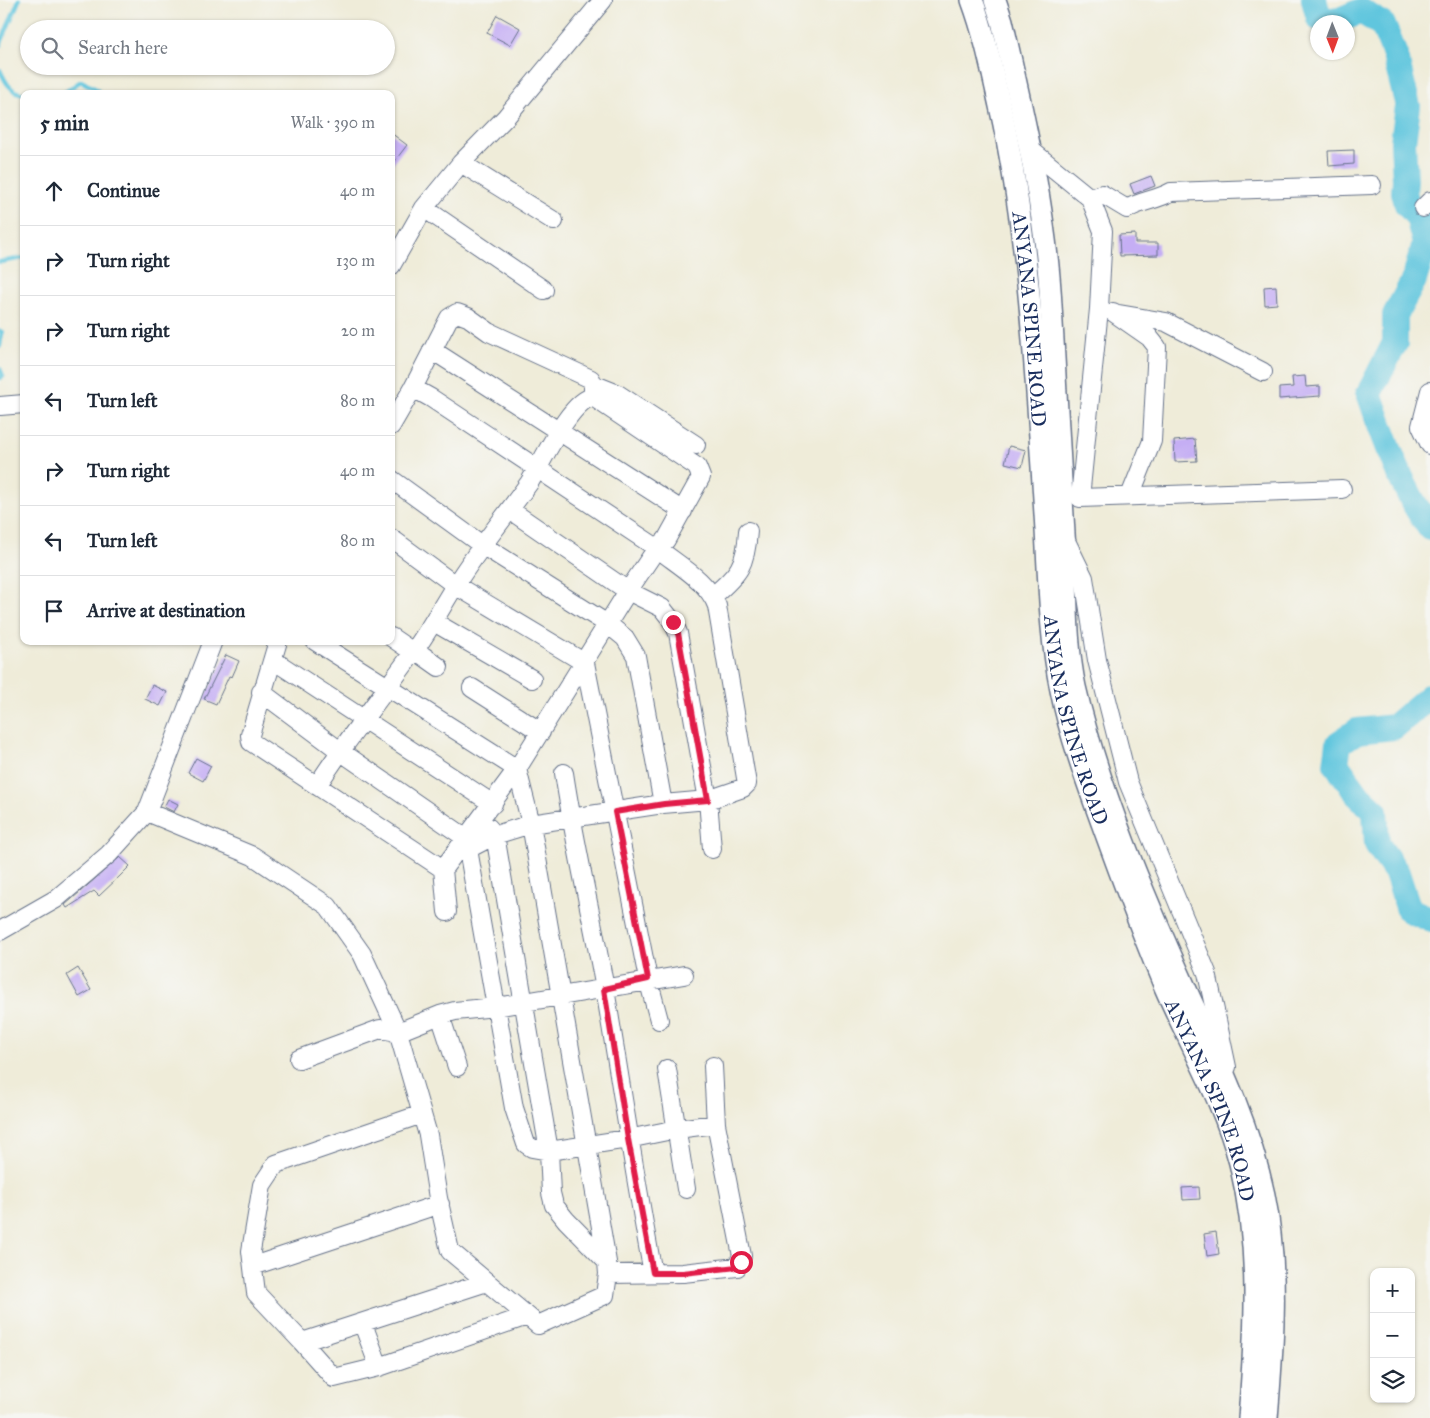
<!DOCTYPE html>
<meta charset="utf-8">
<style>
:root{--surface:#fff;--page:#f2f2f3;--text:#1f2937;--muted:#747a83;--line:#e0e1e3}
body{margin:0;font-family:"IM FELL Great Primer",serif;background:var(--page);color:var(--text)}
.controls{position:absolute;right:15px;bottom:15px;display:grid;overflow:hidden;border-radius:10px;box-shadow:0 1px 4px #0004}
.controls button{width:45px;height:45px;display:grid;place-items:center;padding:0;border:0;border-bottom:1px solid var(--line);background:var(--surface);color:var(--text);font:25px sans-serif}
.compass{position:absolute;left:1310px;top:15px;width:45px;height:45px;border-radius:50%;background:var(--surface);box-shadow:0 1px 4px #0004;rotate:179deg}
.stop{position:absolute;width:15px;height:15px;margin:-11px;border:4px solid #e11d48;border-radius:50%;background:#fff}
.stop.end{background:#e11d48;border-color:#fff;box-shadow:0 1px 5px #0008}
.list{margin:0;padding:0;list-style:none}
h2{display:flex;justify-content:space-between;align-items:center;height:65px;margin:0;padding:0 20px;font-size:21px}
h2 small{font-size:16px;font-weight:400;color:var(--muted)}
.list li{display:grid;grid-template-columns:32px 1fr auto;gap:15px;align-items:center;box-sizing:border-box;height:70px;padding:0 20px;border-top:1px solid var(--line)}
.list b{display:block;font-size:19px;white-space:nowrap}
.list em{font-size:16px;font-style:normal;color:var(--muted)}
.icon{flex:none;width:28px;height:28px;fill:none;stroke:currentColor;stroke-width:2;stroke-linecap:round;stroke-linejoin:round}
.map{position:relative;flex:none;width:1430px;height:1418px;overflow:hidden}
.search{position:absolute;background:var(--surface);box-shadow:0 1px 4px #0004;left:20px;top:20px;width:375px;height:55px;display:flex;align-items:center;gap:12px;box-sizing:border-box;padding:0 18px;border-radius:28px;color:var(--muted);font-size:19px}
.panel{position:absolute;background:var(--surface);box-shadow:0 1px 4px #0004;left:20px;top:90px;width:375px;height:555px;border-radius:10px}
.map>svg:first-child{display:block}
</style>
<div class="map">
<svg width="1430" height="1418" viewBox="0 0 1430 1418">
<rect width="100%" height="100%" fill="#f6f6f2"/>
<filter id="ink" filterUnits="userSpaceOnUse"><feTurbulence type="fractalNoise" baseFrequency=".02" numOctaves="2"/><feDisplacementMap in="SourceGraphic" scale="10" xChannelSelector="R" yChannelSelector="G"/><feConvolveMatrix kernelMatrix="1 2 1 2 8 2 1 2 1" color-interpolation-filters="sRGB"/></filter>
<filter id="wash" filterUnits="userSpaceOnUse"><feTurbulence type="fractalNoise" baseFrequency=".0096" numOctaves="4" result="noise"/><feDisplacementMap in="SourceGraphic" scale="20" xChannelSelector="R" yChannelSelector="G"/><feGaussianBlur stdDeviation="1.12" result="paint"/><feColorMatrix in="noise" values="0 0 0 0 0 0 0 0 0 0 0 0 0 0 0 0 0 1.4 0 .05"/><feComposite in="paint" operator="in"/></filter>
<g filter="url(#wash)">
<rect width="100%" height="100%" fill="#efecd9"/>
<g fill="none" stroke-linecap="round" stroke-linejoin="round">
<path stroke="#60c6de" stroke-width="4.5" d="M0,45l19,-45
M0,70c5,11 10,22 24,24
M62,94l19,-13 15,8 4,5
M0,262l24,-4
M0,331l2,1 -2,14
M0,369l3,7 -3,2"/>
<path stroke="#60c6de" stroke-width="26" d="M1314,0l5,18 18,3 24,-10 22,14 12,30 13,51 -5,36 2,38 -1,12 3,12 11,13 7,26 -11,37 -19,35v28l-26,50c16,46 32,96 61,135
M1430,696l-36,31 -37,4 -18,12 -3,21 23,32 16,15 2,33 20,29 12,37 21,9"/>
</g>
<g id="blocks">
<path fill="#c5aef4" d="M497,15l23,13 -10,17 -23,-12z
M391,133l16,12 -16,21z
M1354,150v14l-25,2 -1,-15z
M1151,176l4,10 -21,8 -4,-10z
M1135,234v9h23v12l-38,1 -1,-21z
M1276,286l1,18 -12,1 -1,-18z
M1305,376l1,11 14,-1v10l-41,3v-11l14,-1 -1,-10z
M1195,439l2,22 -22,1 -1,-21z
M1009,446l17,4 -4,17 -17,-4z
M226,655l13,6 -7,16 -3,-1 -13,28 -12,-5z
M152,685l15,7 -7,14 -15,-7z
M196,758l15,8 -8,15 -15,-8z
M168,799l10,5 -4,8 -10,-5z
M120,857l10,9 -11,11 -20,19 -5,-5 -27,17 -2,-3z
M78,968l13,22 -12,7 -12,-22z
M1199,1187l1,12 -17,1 -1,-12z
M1216,1232l3,22 -12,2 -3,-22z"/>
</g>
</g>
<g filter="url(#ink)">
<use href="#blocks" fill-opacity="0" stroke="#657189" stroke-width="1"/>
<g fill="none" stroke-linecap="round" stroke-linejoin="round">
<g stroke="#657189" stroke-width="20">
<path id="minor" d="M1032,151l58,47 13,33 -4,78 -19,189 262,-9
M461,163l93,58
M1090,198l12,-4 25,15c13,-8 30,-9 44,-17l201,-7
M424,208l120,82
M1423,208l7,-7
M391,266l33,-58 37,-45 45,-46 97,-117
M1113,312l36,25 8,10 -5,94 -22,55
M1119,314l47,8 97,50
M432,350l251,161
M593,384l25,10 78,51
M413,388l36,-70 8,-5 11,4 21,15 102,47 2,5v13
M1430,391l-9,35 9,19
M0,406l24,-2
M391,479l91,66 127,80 16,13 11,18 27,148
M510,510l118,81 34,17 11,14 5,11 30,167 4,49
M391,538l64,47 130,78 63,316 11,41
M1065,539l19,39 13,82 31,122 79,191 20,94
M713,596c26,-22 33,-31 35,-65
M434,622l98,57
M391,637l22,15
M278,641l-28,94 1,7 192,127 4,43
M415,650l24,17
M273,660l220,144
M472,688l69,44
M261,692l79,59 126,87 48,270 12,36 6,4 17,3 79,-12 49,-10 39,-5
M564,773c11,73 28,144 41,216 16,95 30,190 48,284
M317,786c30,-47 65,-90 97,-135 16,-22 28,-45 42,-67 22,-35 49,-67 73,-101 13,-20 41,-83 64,-86l104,70 4,10 -35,63 -9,8 -226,-150 -18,-10 -22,38
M147,812l106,44 75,50 34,48 36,78 30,103 10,63 12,53 88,74 67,-30 3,-21 -1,-12 -76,-438 -14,-55 -202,-128
M488,827l7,8 54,316 2,42 3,12 12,15 41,42
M443,869l74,-100 111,-178 29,-43c21,17 51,33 60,58l30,178 -4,4 -35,12 -45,4 -132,20 -36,11 -27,14
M0,931l56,-32 53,-45 38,-42 66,-171
M440,1015l17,52
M299,1059l81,-30 18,3 42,-17 15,-4 41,-4 188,-32
M667,1069l19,120
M253,1266l187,-62
M608,1274l75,-1 54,-6 5,-11 -26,-132 -3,-58
M363,1324l16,43 148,-51
M302,1342l-46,-49 -5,-42 11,-66 14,-21 146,-50
M379,1367l-45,11 -32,-36 185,-60"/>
</g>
<g stroke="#657189" stroke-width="24">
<g id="major">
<path id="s1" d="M972,0c13,35 20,70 28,106 30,134 36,272 45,408 4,58 4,119 16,176 9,45 25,89 41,133 20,55 40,110 63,164 25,58 59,114 75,176 21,86 16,168 9,255"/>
<path d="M995,0l7,21c21,93 44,188 49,284 5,82 9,164 14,246 2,43 1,95 10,136 24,104 69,209 112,305 30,66 62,132 77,203 15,73 9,149 3,223"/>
</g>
</g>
<use href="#minor" stroke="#fff" stroke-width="18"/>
<use href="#major" stroke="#fff" stroke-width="21"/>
</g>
</g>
<g fill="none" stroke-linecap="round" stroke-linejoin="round" filter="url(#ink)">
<path stroke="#e11d48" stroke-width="6" d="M673,622l5,11 30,167 -44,4 -49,8 33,167 -44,10 24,150 25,134h30l54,-6 4,-5"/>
</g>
<g text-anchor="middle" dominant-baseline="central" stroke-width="4" stroke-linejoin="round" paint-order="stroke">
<g font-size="20" fill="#1b2f5e" stroke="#f6f6f2">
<text stroke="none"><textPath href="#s1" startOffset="325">ANYANA SPINE ROAD</textPath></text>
<text stroke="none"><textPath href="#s1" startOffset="730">ANYANA SPINE ROAD</textPath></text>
<text stroke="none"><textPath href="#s1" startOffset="1135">ANYANA SPINE ROAD</textPath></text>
</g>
</g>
</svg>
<div class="controls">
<button>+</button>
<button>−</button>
<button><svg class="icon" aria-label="layers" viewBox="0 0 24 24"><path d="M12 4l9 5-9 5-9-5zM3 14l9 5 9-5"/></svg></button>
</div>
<svg class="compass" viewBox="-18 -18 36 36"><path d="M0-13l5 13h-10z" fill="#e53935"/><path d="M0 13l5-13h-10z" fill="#747a83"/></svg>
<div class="stop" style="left:741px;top:1262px"></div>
<div class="stop end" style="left:673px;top:622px"></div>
<div class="search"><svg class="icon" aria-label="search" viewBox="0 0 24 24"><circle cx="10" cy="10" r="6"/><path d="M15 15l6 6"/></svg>Search here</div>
<section class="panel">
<h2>5 min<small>Walk · 390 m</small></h2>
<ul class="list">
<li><svg class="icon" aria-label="ahead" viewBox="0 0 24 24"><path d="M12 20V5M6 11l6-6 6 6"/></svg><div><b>Continue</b></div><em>40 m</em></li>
<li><svg class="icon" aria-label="right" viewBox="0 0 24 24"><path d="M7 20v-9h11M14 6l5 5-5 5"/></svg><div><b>Turn right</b></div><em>130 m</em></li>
<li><svg class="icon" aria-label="right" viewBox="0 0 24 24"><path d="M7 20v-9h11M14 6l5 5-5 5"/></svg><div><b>Turn right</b></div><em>20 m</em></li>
<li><svg class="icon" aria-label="left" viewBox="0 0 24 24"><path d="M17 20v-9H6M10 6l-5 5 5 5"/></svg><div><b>Turn left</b></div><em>80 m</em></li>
<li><svg class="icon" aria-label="right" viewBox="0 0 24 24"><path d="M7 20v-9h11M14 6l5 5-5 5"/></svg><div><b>Turn right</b></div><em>40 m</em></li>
<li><svg class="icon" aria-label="left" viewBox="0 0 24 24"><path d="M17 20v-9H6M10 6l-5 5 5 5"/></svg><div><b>Turn left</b></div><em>80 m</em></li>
<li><svg class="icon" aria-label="arrive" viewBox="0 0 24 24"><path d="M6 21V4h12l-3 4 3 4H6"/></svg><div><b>Arrive at destination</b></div></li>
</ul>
</section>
</div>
